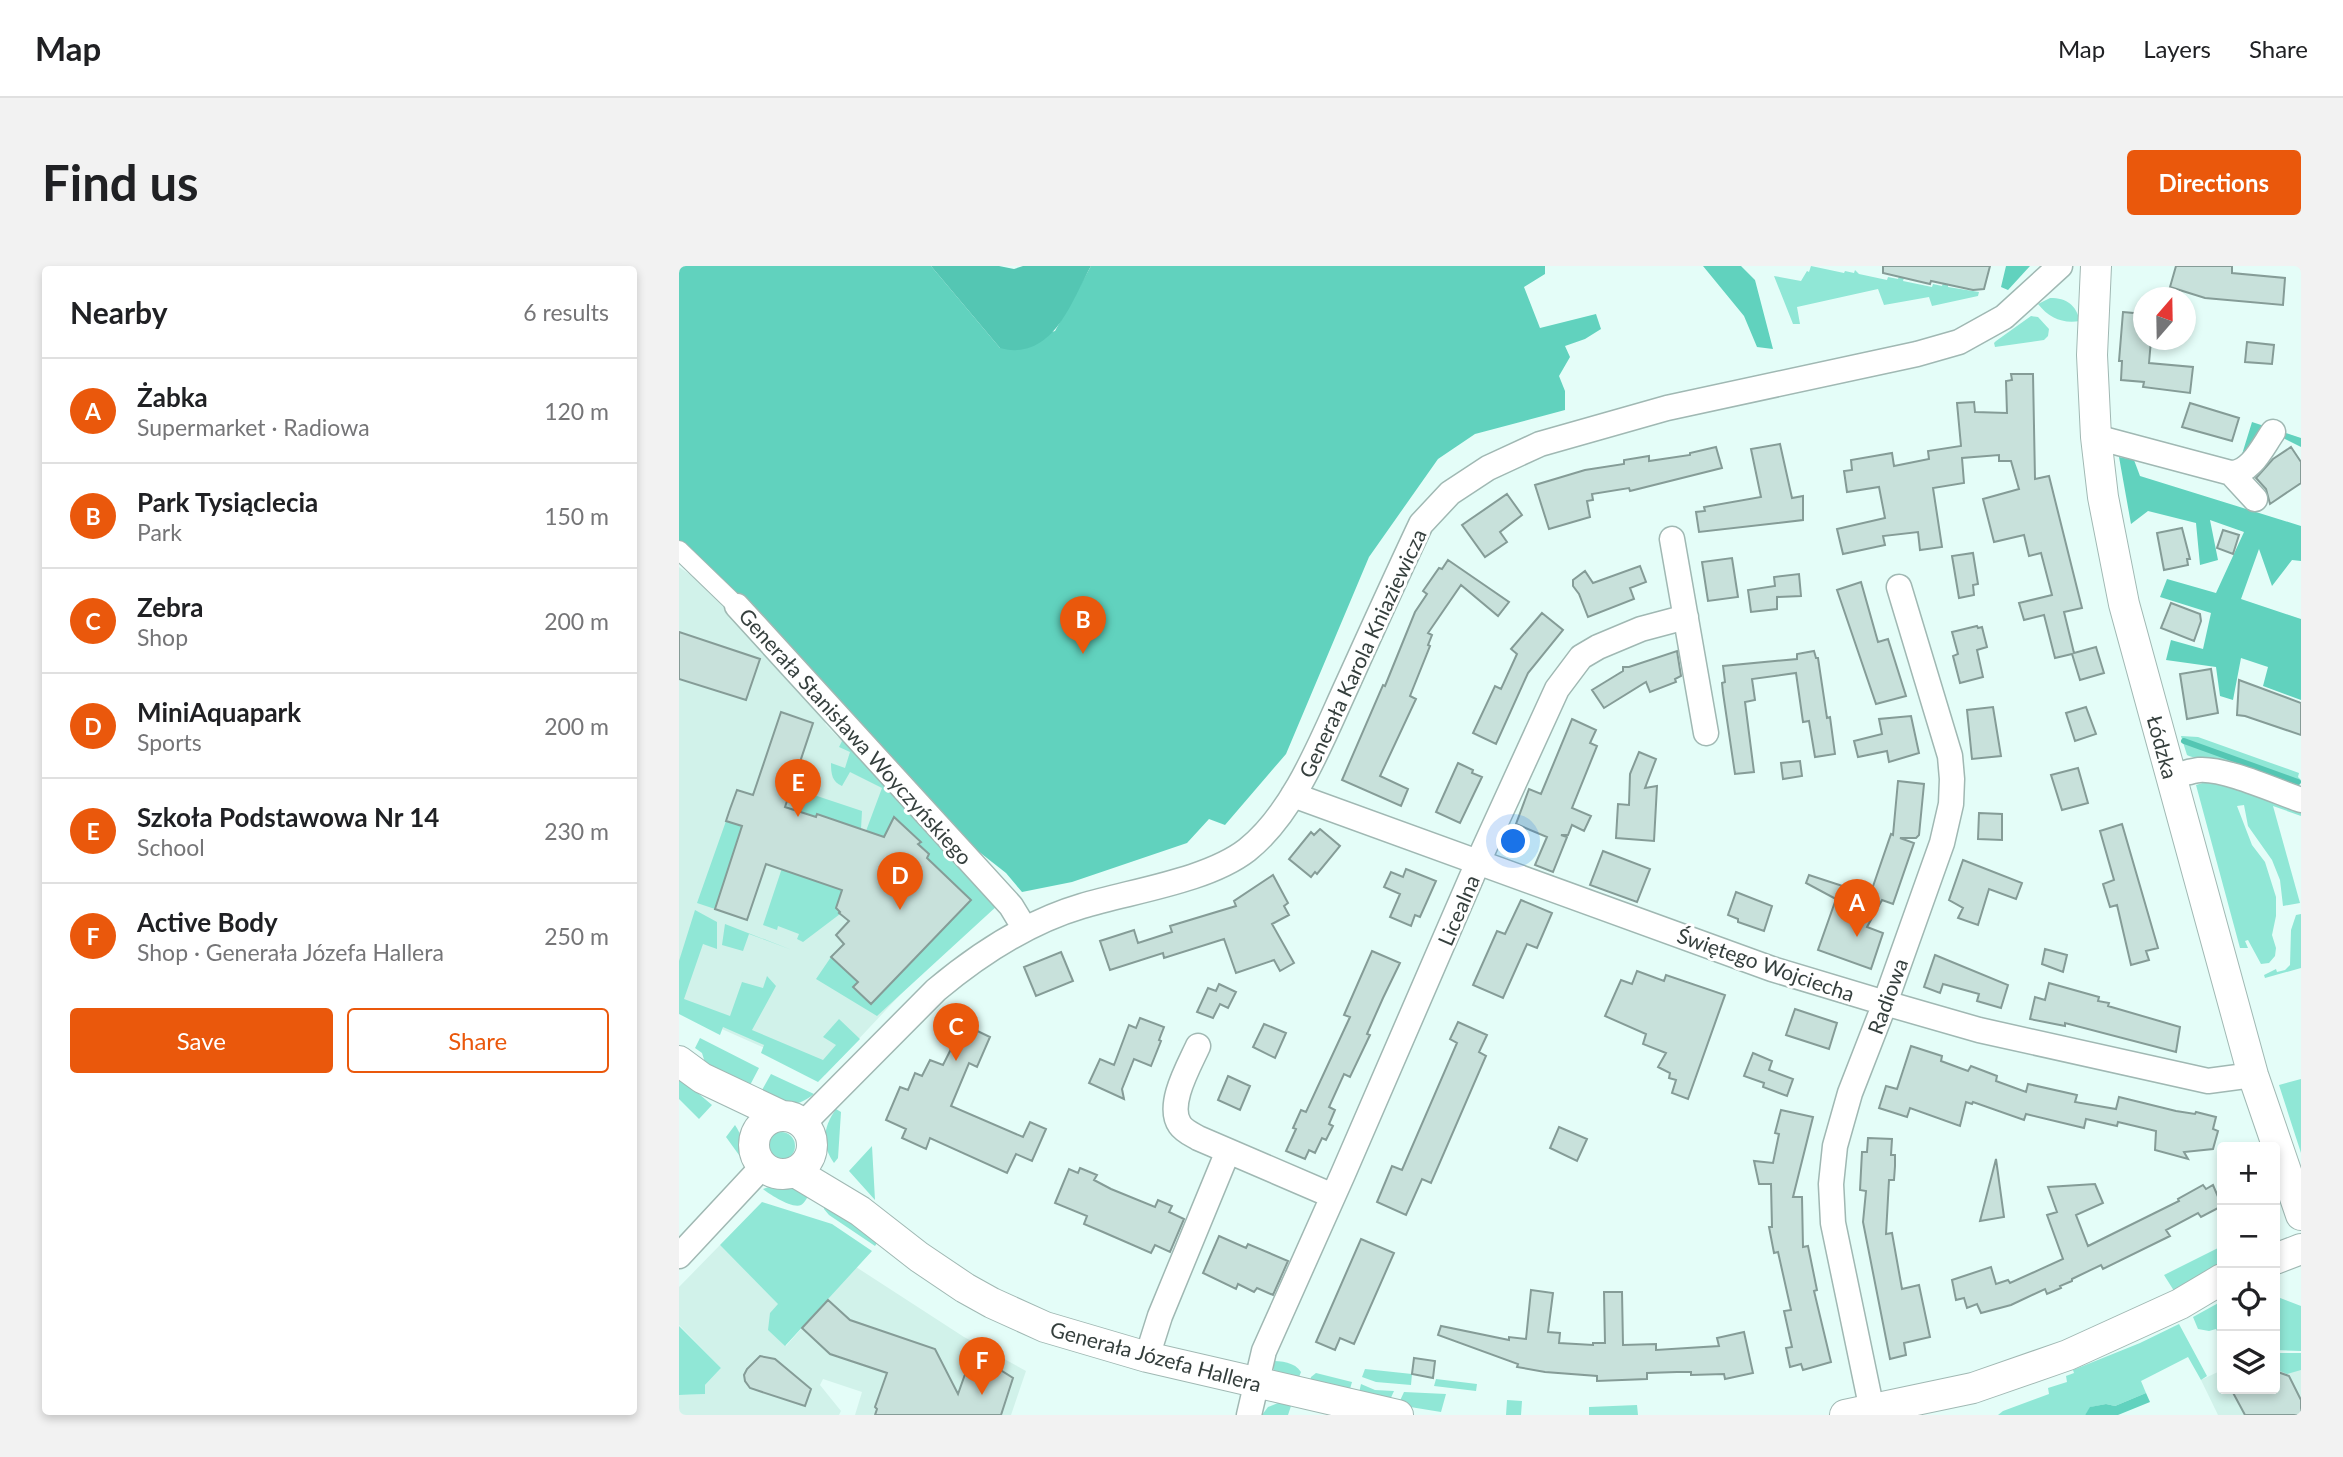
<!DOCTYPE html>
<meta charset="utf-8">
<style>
:root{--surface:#fff;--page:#f2f2f2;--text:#202124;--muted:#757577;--line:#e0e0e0;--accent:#ea580c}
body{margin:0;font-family:Lato,sans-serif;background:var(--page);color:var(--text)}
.controls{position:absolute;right:21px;bottom:21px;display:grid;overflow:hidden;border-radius:7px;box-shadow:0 4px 10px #0003}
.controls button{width:63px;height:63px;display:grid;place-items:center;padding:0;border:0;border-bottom:2px solid var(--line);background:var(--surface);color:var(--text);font:35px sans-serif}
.compass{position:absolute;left:1454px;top:21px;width:63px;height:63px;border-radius:50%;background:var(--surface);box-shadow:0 4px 10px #0003;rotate:20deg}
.you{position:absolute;left:835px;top:576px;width:24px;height:24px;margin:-18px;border:5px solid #fff;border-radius:50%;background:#1a73e8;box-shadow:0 0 0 10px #1a73e833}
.badge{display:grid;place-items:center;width:46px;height:46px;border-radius:50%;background:var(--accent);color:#fff;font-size:23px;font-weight:700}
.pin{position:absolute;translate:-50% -58px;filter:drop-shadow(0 2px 4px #0008)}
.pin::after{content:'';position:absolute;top:37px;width:24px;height:21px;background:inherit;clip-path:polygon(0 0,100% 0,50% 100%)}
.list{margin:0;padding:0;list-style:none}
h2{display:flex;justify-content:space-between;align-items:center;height:91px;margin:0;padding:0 28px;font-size:30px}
h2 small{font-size:23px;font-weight:400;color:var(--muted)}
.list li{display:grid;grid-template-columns:46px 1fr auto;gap:21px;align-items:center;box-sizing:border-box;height:105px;padding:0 28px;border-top:2px solid var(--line)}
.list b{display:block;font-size:26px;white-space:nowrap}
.list p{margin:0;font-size:23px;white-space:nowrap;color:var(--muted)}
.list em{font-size:23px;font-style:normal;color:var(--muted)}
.actions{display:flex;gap:14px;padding:21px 28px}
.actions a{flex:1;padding:16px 0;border:2px solid var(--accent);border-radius:7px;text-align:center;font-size:24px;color:var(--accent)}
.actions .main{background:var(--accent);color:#fff}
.icon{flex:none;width:38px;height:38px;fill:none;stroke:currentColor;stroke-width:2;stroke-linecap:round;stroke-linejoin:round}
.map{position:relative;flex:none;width:1622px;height:1149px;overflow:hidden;border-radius:7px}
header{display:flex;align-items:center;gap:42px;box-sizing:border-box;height:98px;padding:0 35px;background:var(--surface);border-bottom:2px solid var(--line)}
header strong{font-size:33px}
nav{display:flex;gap:38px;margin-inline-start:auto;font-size:24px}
.intro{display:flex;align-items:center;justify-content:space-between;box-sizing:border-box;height:168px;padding:0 42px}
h1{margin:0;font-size:49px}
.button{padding:18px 32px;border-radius:7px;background:var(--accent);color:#fff;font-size:24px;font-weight:700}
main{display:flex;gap:42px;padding:0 42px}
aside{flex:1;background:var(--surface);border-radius:7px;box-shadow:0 4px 10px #0003}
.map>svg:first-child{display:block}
</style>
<header>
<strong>Map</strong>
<nav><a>Map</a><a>Layers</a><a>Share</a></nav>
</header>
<div class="intro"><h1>Find us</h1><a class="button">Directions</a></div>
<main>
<aside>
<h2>Nearby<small>6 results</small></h2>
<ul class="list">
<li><span class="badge">A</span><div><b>Żabka</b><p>Supermarket · Radiowa</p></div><em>120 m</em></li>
<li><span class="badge">B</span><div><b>Park Tysiąclecia</b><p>Park</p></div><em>150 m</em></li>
<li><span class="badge">C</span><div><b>Zebra</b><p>Shop</p></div><em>200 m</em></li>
<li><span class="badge">D</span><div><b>MiniAquapark</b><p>Sports</p></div><em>200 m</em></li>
<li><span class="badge">E</span><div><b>Szkoła Podstawowa Nr 14</b><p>School</p></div><em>230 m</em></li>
<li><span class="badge">F</span><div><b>Active Body</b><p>Shop · Generała Józefa Hallera</p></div><em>250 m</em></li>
</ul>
<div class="actions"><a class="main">Save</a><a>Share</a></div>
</aside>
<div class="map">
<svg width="1622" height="1149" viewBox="0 0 1622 1149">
<rect width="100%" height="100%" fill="#e4fdf8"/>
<path fill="#d1f2ea" d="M0,301l22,15 121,134 4,9 12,12 8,3 142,161 -163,174 -146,-65z
M41,979l59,59 7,42 70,-79 108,70 62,34 -15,44h-156l7,-23 -39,-13 -3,6 21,26 -2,4h-160v-20l26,-1v-9l16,-17 -42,-43v-38z
M1596,1091l26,1v57h-83l-17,-35 21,-10v19h53z"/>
<path fill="#90e7d6" d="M1132,0l33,7 1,-2 9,2 1,-3 4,4 28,6 1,-3 10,2 1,-3 5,2 -1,3 29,6 1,-3 9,2 1,-3 5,1v3l31,5 -1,4 -46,10 -3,-9 -45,8 -6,-16 -81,18 3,17h-7l-19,-48 27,5 6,-10 2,1z
M1371,32c17,0 26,7 30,23 -17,3 -31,-3 -42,-17z
M1352,50l7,1 11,12 -1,7 -4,4 -49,7 -1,-4 2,-2z
M166,469l153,170 -121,111 -61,-37 15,-22 27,25 -5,6 18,16 100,-104 -44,-42 2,-4 -11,-10 2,-3 -25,-24 -11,20 -18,-6 16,-43 -32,-16 -8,14c-10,-4 -11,-12 -11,-23l14,5 5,-16 -11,-5z
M1502,470l17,1 101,36 -1,4 3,3 -5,9 -107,-33 -2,-1z
M1533,514l89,31v5l-28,-10 27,97 -17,3 -3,-26 -8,-20 -24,-34 -4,-21 -7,1 15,39 13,17 11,35v19l-4,19 4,13 -1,8 -6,7 -8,1 -13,-24 -3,1 3,7h-8l-44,-163z
M129,527l54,18 -1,18 -43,-15 -2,3 -21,-7z
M47,555l16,5 -27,83 -18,-6z
M110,581l53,43 -2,24 -37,28 -6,-3 2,-5 -21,-8 -1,4 -14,-5z
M16,644l22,12v27l-14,-5 -19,55 46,17 12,-34 21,6 4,-12 9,10 -24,44 71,30 13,-15 -13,-8 16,-18 21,20 -42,43 -57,-29 3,-8 -41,-18 -3,8 -41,-21v-53z
M1622,648v54l-36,10 -1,-3 12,-6 1,3 8,-2 5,-5 1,-35 5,-15z
M46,658l67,26 -43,-16 -6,17 -21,-6z
M21,772l59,30 -11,21 -42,-23 -4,-13 -7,-5z
M92,808l43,20c-22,17 -32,10 -56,3z
M0,811l33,28 -13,14 -20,-20z
M1622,813v74l-22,-68z
M157,843l5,3 -3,46 -4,5c-13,-18 -11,-36 2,-54z
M56,859c8,12 10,23 9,37l-18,-25z
M88 880a14 14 0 1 1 28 0a14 14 0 1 1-28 0Z
M193,880l3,54 -26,-29z
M98,918h12l23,6c-3,4 -7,13 -11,15 -9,4 -32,-11 -38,-16z
M144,932l54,45 -2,3 -46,-31 -5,-6z
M83,936l70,22 40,27 -87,95 -17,-16 2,-17 8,-9 -58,-59z
M1543,980v23l-46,25 -12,-19z
M1596,1030l26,10v45l-26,-1z
M1543,1035v40l-6,-12 -7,2 -11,-2 -5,-12z
M1500,1058l28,52 -6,4 -13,-23 -47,24 5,12 -31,13 -9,-2 -15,3 -6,8h-87l5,-4 46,-17 -1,-6 19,-6 -1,-6 8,-3 -1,-3 67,-27z
M0,1060l42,42 -16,17v9l-26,1z
M1596,1087h26v17l-14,4 -12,-5z
M591,1095c11,0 25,1 31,11l-4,10 -22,-10z
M686,1103l47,5 -1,11 -35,-3 -14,-5z
M637,1107l36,9 -2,7 -41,-4 2,-8z
M757,1113l41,5 -1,7 -42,-5z
M682,1118l14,6 19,1 -5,11 -30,-9z
M725,1126l42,2 -5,18 -43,-7z
M828,1134l15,1 -1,14h-15z
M604,1135l9,2 -4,12h-26l6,-8z
M958,1139l1,10h-49v-8z"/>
<path fill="#61d2be" d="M0,0h252l69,82 55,-17 36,-65h454v8l-21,13 16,41 56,-14 5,15 -16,10 -20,7 5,11 -11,19 6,15v19l-90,24 -37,25 -69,98 -83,197 -61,71 -16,-6 -22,24 -115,39 -50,10 -16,-19 -28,-22 -299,-306z
M1024,0h38l14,14 18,69 -16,-2 -13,-31z
M1327,0h24l-22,24 -7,-3z
M1573,156l49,16v9l-20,-10 -42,27z
M1440,191l15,3 6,16 161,50v35l-9,-1 -20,26 -13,-37 -18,50 60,20v81l-38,-14 5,-19 -27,-9 -8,42 -13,-4 -4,-29 -50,-7 5,-20 32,9 8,-36 -51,-16 7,-18 49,14 28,-61 -34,-12 8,40 -18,5 -4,-42 -48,-12 -17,13z
M1467,1127l4,9 -32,13h-33l5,-8 16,-3 9,2z"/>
<path fill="#54c6b3" d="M252,0h68l15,3 9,-3h68c-17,30 -33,82 -74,84 -5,1 -12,-1 -17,-2z"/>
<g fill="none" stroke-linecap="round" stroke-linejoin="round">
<path stroke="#54c6b3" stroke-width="6" d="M1505,475l114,41"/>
</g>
<path fill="#c8e1db" stroke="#859c97" stroke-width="2" d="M1204,0h107l-6,23 -11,1 -42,-9 -1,3 -47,-11z
M1497,0h56v7l53,5 -2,27 -78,-7 -35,-11z
M1444,46l21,2v26h7l-2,23 44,4 -3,26 -47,-6 1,-5 -23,-2 1,-19h-3z
M1568,76l27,3 -2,19 -27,-2z
M1332,108h22l2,105 14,-3 33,132 -18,4 10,41 22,-6 8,26 -24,7 -8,-26 -17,4 -11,-43 -20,5 -5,-17 33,-8 -11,-42 -12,3 -5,-21 -30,7 -11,-43 36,-10 -8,-28h-12v-6l-37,3 2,25 -31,5 9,59 -22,3 -2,-18 -35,4 2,9 -42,9 -6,-25 48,-11 -6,-31 -32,5 -3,-21 8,-1 -1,-10 41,-7 2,13 35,-7 -1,-8 33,-5 -4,-43 17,-1 1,10 32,1 -1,-32 6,-1z
M1511,137l49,15 -7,23 -50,-14z
M1101,178l12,54 11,-2v24l-104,12 -3,-20 9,-1 -1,-4 57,-10 -10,-48z
M1037,181l6,21 -92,23 -1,-3 -37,6 1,6 -6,1 3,16 -41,12 -14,-44 50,-15 39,-6v-4l25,-4v5l41,-6v-2z
M1612,181l10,15v21l-31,21 -4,-15 -10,-11 17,-19z
M828,228l15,21 -22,17 7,10 -22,15 -23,-32z
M1503,262l8,31h-3l1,6 -24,5 -7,-37z
M1544,264l16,5 -6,19 -16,-6z
M1294,287l5,31 -5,1 1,10 -15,3 -7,-42z
M1053,292l6,39 -30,4 -6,-39z
M769,294l61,42 -11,14 -37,-31 -33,48 4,2 -4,10 2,1 -20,50 6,3 -36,77 28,13 -7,17 -59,-26 41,-95 2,1 30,-74 12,-18 -4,-3 16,-23 3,1z
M961,300l6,16 -16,6 4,11 -46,18 -9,-23 -6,-8v-6l12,-9 8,12z
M1120,308l2,22 -24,1v12l-26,3 -3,-22 27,-4 -1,-9z
M1182,316l17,60 10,-3 18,57 -30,8 -39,-114z
M1492,337l29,11 1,7 -7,20 -33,-13z
M863,347l21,17 -35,43 -32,71 -23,-11 22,-47 6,3 16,-35 -6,-5z
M1298,360l1,2 4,-1 5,20 -10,3 6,27 -23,6 -7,-27 5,-2 -6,-22z
M0,366l81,27 -14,41 -67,-21z
M998,385l4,25 -6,3 1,3 -26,10 -4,-10 -42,26 -12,-18 31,-19v-4h6z
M1135,385l2,7h2l9,60 3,-1 5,37 -20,3 -6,-36 -6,1 -7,-49 -44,6 3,21 -10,2 9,70 -19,2 -12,-81 -1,-10 3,-1 -2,-16 74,-7v-5z
M1532,403l7,44 -31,6 -7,-45z
M1560,414l62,23v32l-56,-19 -8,-1z
M1314,441l8,49 -29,3 -5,-49z
M1407,441l10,27 -21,7 -9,-28z
M102,446l32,11 -28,84 31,10 1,-3 67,23 10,-20 27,25 -3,2 11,10 -2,4 44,42 -100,104 -18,-17 5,-5 -27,-25 13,-13 -8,-9 13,-14 -10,-8 1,-1 -4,-4 6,-18 -76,-26 -19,56 -32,-11 27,-83 -16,-5 4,-12 7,-19 16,5z
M1232,450l8,37 -30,9 -2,-11 -29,6 -4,-16 28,-7 -3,-15z
M893,453l24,11 -6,13 7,3 -25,62 19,8 -7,15 -12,-6 -4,10h-7l6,2 -14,35 -18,-7 12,-28 -31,-13 13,-35 12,5z
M960,486l17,7 -11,29 12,-2 -3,55 -38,-3 2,-34 11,1 1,-31z
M1121,495l2,15 -19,3 -2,-16z
M779,497l15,7 -1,3 10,4 -22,46 -24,-11z
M1399,502l10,35 -26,7 -11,-35z
M1219,515l26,3 -5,51 -3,3h-16l14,5 -21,61 -11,-4 -15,27 16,6 -12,36 -53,-19 18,-51 -30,-16 3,-8 61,20 21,-61 2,1z
M1300,547l23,1v26l-24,-1z
M1443,558l36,124 -12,3 3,9 -18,5 -14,-60 -7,2 -7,-23 11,-4 -14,-49z
M641,563l20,17 -23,28 -2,-2 -4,5 -22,-18 22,-27 3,3z
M924,585l47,18 -13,33 -47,-17z
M1284,594l59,23 -6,16 -27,-10 -11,36 -20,-7 5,-10 -14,-8z
M727,603l30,12 -16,36 -5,-2 -4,11 -21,-9 10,-23 -16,-7 7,-15 12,5z
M594,609l15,28 -4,3 5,9 -17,9 22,39 -14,8 -6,-11 -38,13 -12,-34 -60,19 -1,-5 -53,17 -10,-29 34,-11 4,13 34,-11 -2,-6 66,-20 -2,-5z
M1057,626l36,14 -8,25 -26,-9v-3l-10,-4z
M842,634l31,13 -15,35 -10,-4 -24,54 -30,-13 24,-54 8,3z
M1366,683l22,6 -4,17 -21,-8z
M693,685l28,12 -17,35 -16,36 3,1 -20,42 -6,-3 -15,33 6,3 -6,14 4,2 -7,14 -4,-2 -7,15 -6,-3 -4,9 -19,-8 10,-22 -3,-1 8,-18 5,2 44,-95 -6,-2z
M382,686l12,29 -37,15 -12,-29z
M1256,689l73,30 -7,23 -24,-7 2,-7 -36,-10 -3,9 -16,-6z
M958,705l27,10 2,-6 59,20 -37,104 -16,-6 4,-13 -7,-2 1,-5 -12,-6 8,-14 -23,-9 3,-10 -41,-18 16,-36 11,4z
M1370,717l50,14 -1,4 11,2 -1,3 72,21 -4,25 -111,-29v3l-35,-7 5,-22 10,3z
M540,718l17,8 -8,16 -8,-4 -7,14 -16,-6 11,-24 8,3z
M1116,743l42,14 -8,26 -43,-14z
M461,752l24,9 -5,13 2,1 -10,25 -17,-7 -12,30 2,10 -35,-16 11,-24 14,6 15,-40 7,3z
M779,756l29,13 -8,17 7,4 -55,127 -9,-4 -16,36 -29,-13 15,-36 10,4 55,-127 -7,-4z
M585,758l22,9 -11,25 -22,-11z
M290,761l21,10 -13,30 -8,-4 -18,43 72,31 7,-15 16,7 -14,32 -16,-7 -9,19 -77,-35 -4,11 -24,-11 4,-9 -20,-9 14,-33 8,3 7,-17 7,3 8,-16 13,5 8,-16 7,3z
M1232,780l31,10 -1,5 27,10 3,-5 26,10 -1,5 30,11 2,-8 49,11 -2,7 41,7 3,-12 57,14 19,3 1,-2 20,5 -3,12 5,2 -5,18 -29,3 4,7 -33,-9 1,-19 -38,-9 -1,4 -31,-7 -2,9 -58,-14 -2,6 -51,-18 -1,2 -6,-2 -6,24 -50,-18 -3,9 -28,-9 7,-22 11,3z
M1074,787l19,8 -3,9 24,9 -6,17 -24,-9 1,-4 -20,-7z
M549,810l22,10 -10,24 -22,-10z
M1102,844l32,7 -20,80h9l1,50 5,-1 9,44 -3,1 17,71 -28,8 -2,-6 -11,3 -4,-19 6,-1 -8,-36 7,-1 -13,-58 -4,1 -5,-26h3l-1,-43h-12l-5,-23 19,2 6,-29 -4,-1z
M880,861l28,12 -10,22 -27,-13z
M1189,872l24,1 -1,16h4v11l-1,14h-5l-3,54 6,-1 10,56 17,-4 11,52 -26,6 2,12 -16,4 -27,-137 3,-31 -6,-1 2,-38h5z
M1317,893l8,58 -24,4z
M401,902l17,7 -3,5 17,9 44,18 3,-7 14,6 -3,6 15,7 -14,33 -15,-7 -4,8 -48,-21 -19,-8 3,-8 -32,-13 14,-34 9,4z
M1416,918l8,19 -27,12 12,31 91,-45 -1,-2 25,-14 3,4 7,-4 9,21 -21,11 -3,-4 -32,17 4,6 -67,33 -2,-4 -29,14v2l-12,5 1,2 -14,6 -2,-5 -34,16 -30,8 -4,-9 -10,4 -3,-10 -8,2 -4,-20 39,-13 5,17 12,-4 2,3 53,-24 -16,-44 10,-3 -9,-25z
M540,970l27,12 2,-4 40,17 -15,34 -16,-7 -3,4 -16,-8 -2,5 -33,-16z
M682,973l33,14 -40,91 -14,-6 -5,12 -19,-8z
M852,1024l22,3 -5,39 12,1 -1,10 34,2v-2h12l-1,-51h18l1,53 33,-1v6l63,-4 -2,-8 27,-6 9,41 -28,6 -1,-5 -33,1v-3h-14l-30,1v6l-50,2v-5l-52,-4 -28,-5 1,-3 -80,-29 3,-9 68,14v-3l17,2z
M149,1034l22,20 85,29 23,45 11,-31 25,3 19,12 -12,37h-126l2,-6 -2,-2 12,-34 -57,-19 -28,-26z
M81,1090l15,3 36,30 -6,17 -55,-18 -5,-7 -1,-6 3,-6z
M735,1092l21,3 -2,17 -21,-4z
M1596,1105l14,5 12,24v15h-56l-14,-26h44z"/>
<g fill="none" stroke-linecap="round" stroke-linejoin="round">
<g stroke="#a0b8b3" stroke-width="20">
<path id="pedestrian" d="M0,284l58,56"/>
</g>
<g stroke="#a0b8b3" stroke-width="27">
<path id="minor" d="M1417,171l135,36c20,0 32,-27 42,-41
M1552,207l24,26
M993,273l34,194
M58,340l274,300 14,23
M1492,510c9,-1 19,-5 28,-6 26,-2 76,21 102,30
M614,529l479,174 113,34 94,27 229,51 45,-6
M519,780c-9,20 -32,59 -18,79 4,6 13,10 18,13l135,58
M124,858l133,-134c43,-36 92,-68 146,-84 49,-15 125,-25 165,-56 48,-38 76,-113 101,-167 24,-53 48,-106 73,-159l29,-31 38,-25 52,-24 127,-36 250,-54 42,-12 45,-25 56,-51
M0,990l84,-90
M468,1091l13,-41 68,-165
M570,1149l15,-64 79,-177 139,-321 75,-164 24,-32 17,-10 43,-18 45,-12
M1194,1149l-40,-192 -2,-39 4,-38 15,-53 35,-90 57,-160 9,-39 1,-25 -2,-23 -51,-169"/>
</g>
<g stroke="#a0b8b3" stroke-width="32">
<path id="tertiary" d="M1417,0l-4,89 4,82 7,60 21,107 129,471 48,140
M0,795l23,17 80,38
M75 879a29 29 0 1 1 58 0a29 29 0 1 1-58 0Z
M116,906l65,39 59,46 46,31 27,15 53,24 102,30 251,58
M1596,993l26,-10
M1166,1149l128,-27 95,-33 112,-51 42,-25"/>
</g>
<use href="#pedestrian" stroke="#fff" stroke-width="18"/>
<use href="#minor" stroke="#fff" stroke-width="24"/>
<use href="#tertiary" stroke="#fff" stroke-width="30"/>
</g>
<g text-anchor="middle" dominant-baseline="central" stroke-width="6" stroke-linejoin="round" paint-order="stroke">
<g font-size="21" fill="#353f3d" stroke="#fff">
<text transform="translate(683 387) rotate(-65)">Generała Karola Kniaziewicza</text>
<text transform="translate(177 470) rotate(48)">Generała Stanisława Woyczyńskiego</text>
<text transform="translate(1484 481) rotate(75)">Łódzka</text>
<text transform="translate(779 644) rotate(-67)">Licealna</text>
<text transform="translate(1087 698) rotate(19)">Świętego Wojciecha</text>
<text transform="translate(1208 730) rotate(-70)">Radiowa</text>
<text transform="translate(477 1090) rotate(15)">Generała Józefa Hallera</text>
</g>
</g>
</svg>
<div class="controls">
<button>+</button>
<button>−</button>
<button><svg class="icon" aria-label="locate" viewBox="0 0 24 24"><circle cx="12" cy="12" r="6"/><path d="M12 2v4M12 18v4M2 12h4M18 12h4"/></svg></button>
<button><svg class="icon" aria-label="layers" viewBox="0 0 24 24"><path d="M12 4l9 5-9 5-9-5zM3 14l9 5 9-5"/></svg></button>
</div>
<svg class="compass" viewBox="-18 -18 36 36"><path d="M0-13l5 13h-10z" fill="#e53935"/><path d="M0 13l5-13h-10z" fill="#757577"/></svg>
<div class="you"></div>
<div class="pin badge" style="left:1178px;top:671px">A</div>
<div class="pin badge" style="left:404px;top:388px">B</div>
<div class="pin badge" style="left:277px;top:795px">C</div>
<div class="pin badge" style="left:221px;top:644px">D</div>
<div class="pin badge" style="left:119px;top:551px">E</div>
<div class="pin badge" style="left:303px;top:1129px">F</div>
</div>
</main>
